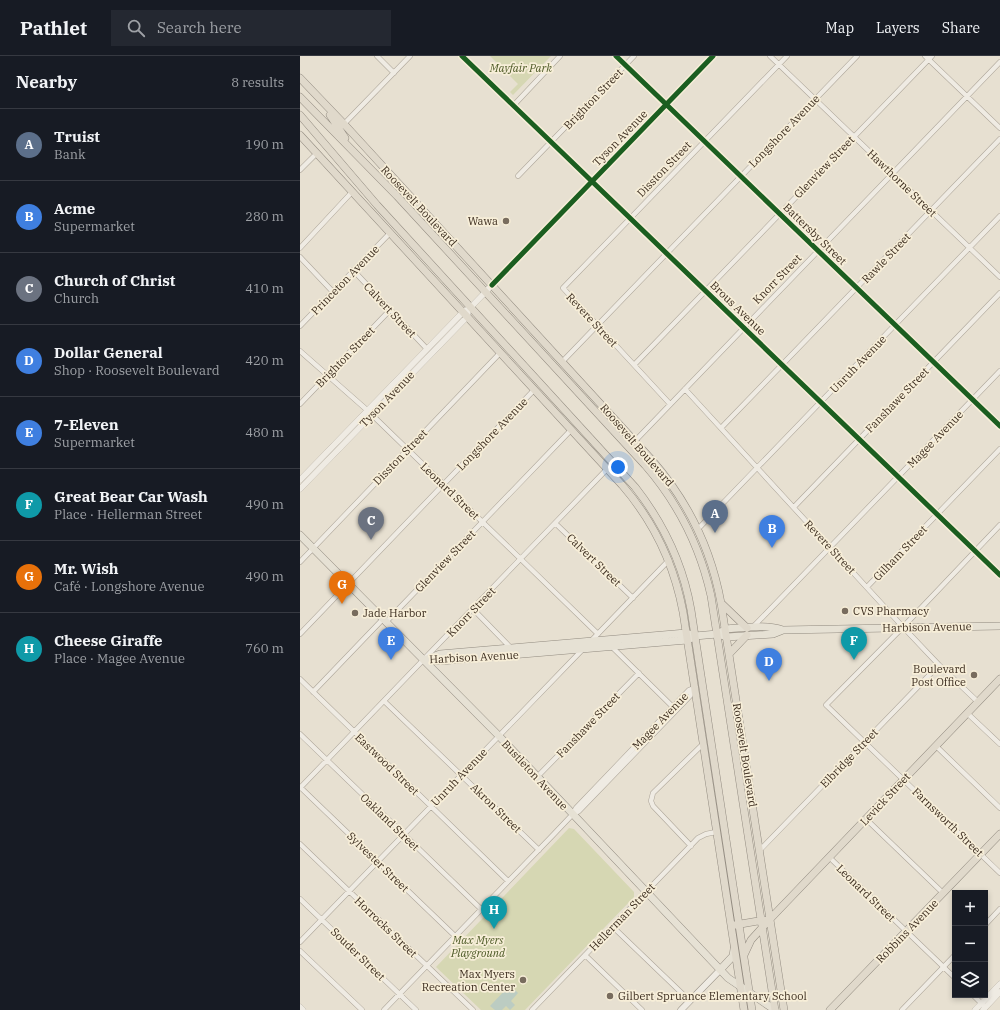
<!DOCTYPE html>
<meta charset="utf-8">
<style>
:root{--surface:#171b24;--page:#242831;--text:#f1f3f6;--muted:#9ea1a6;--line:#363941;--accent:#b45309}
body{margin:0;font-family:"IBM Plex Serif",serif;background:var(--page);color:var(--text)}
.controls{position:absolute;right:12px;bottom:12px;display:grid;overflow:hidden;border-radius:0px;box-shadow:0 2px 6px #0003}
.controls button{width:36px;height:36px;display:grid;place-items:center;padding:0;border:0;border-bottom:1px solid var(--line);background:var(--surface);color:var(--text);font:20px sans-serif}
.you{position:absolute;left:318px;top:411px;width:14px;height:14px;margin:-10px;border:3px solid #fff;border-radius:50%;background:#1a73e8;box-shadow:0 0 0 6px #1a73e833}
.badge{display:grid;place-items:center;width:26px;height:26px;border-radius:50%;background:var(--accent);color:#fff;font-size:13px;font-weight:700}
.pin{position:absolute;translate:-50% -33px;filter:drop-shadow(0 1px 2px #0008)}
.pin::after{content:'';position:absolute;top:21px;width:14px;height:12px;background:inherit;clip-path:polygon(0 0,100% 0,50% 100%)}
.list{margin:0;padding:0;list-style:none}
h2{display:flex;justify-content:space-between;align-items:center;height:52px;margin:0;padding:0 16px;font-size:17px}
h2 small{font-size:13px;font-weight:400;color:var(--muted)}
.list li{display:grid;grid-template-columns:26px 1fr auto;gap:12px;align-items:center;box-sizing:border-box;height:72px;padding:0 16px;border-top:1px solid var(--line)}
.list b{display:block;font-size:15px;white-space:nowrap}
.list p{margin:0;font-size:13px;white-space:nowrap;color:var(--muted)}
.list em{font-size:13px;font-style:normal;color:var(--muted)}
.icon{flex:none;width:22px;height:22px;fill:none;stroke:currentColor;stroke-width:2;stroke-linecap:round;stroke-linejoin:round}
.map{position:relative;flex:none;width:700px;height:954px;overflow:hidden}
header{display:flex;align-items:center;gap:24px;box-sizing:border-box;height:56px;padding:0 20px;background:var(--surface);border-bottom:1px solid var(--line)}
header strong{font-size:19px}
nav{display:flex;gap:22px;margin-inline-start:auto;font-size:14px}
.search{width:280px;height:36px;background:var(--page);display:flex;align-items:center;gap:10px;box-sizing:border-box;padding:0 14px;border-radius:0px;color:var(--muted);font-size:15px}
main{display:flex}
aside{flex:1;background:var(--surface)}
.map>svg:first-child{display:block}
</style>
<header>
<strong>Pathlet</strong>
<div class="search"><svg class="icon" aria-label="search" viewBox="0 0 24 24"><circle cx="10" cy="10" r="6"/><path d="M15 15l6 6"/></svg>Search here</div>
<nav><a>Map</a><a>Layers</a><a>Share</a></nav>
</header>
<main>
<aside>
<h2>Nearby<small>8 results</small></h2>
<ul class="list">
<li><span class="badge" style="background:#5c6f8a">A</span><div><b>Truist</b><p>Bank</p></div><em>190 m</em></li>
<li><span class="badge" style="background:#3f7fe0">B</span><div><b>Acme</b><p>Supermarket</p></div><em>280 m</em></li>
<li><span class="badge" style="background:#6b7280">C</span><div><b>Church of Christ</b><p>Church</p></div><em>410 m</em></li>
<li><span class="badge" style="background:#3f7fe0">D</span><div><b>Dollar General</b><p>Shop · Roosevelt Boulevard</p></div><em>420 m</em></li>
<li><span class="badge" style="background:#3f7fe0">E</span><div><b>7-Eleven</b><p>Supermarket</p></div><em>480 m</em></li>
<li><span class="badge" style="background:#0f9aa8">F</span><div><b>Great Bear Car Wash</b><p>Place · Hellerman Street</p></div><em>490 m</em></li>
<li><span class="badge" style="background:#e8710a">G</span><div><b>Mr. Wish</b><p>Café · Longshore Avenue</p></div><em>490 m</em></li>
<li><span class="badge" style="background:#0f9aa8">H</span><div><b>Cheese Giraffe</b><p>Place · Magee Avenue</p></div><em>760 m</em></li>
</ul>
</aside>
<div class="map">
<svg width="700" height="954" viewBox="0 0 700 954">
<rect width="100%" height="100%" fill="#e7e0d1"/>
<path fill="#d6d7b3" d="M190,0h61l-38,39 -3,-3 8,-8z
M269,772l5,1 60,63v5l-109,113h-44l-45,-43z"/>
<path fill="#bcccc2" d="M210,929l8,8 -7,8 4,4 -5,5 -4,-4 -4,4h-7l-5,-4z"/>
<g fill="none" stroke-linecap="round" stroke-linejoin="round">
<g stroke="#ada599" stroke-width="5.5">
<path id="minor" d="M77,0l17,17
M162,0l538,519
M316,0l384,370
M470,0l230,221
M625,0l75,72
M213,50l47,-50
M44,68l66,-68
M0,114l17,-17
M218,120l116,-120
M0,192l52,-56
M0,201l33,35
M53,214l74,79
M0,270l90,-93
M0,295l67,59 231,224
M262,306l295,-306
M334,309l298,-309
M385,333l218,238 36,38 39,37
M0,348l90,-94
M370,348l-107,-116 224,-232
M421,372l279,-289
M335,385l365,-379
M494,451l206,-214
M255,467l78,75
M700,469l-97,102 -77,78 174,168
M398,473l302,-313
M0,506l200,-209
M567,531l133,-138
M173,553l39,40
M86,566l185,-192
M453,571l247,-256
M0,578l234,-244
M290,586l79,-82
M311,590l64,63
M0,623l208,202
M13,636l70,-73
M84,645l155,149
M667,657l33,31
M0,678l181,175
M636,690l64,62
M237,721l102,-104
M0,731l155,149
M0,732l307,-319
M272,759l7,-4 111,-115 4,-8
M566,763l77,74
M0,788l173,166
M391,790l-38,-40 -2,-5 2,-8 50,-49
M459,795l180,-186
M529,801l126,121
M0,843l116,111
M685,869l15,-16
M313,871l77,74
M0,886l283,-293
M0,895l62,59
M285,899l57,55
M673,939l10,10
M84,954l170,-176 18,-19 4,-7 113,-118 5,-2
M232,954l166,-172 8,-4 10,-2
M602,954l53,-55"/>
</g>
<g stroke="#ada599" stroke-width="6">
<path id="tertiary" d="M0,424l163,-168 7,-4 243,-252
M0,433l167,-172 1,-4
M0,951l3,3
M675,954l25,-26
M683,954l17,-18"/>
</g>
<g stroke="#9c958a" stroke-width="7">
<path id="secondary" d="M381,954l39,-40"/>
</g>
<g stroke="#928b80" stroke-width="8">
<path id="primary" d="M0,479l199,201 229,242 47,32
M421,576l5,-3c18,-1 39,-5 57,1
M124,604l16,-6 246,-21 9,3 22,-2 10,3 46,-3 10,-4 217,-4
M128,604l12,1 247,-21 5,-2
M420,914l13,-14 1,-7"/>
</g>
<g stroke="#928b80" stroke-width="8">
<path id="trunk" d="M0,22l44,46 307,335c37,42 60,89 70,144l63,407
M0,41l97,99 248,269c33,38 55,81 66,131l64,414
M0,59l77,90 258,282c29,37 48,77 56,123l61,400
M30,59l15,23
M0,79l322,350c32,37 52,79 61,127l61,398
M421,547l26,25
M429,598l18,-19
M435,869l29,-5
M444,899l7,-15 19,-21 230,-240
M530,954l170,-176"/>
</g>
<use href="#minor" stroke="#efebe3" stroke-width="4.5"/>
<use href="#tertiary" stroke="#efebe3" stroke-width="5.5"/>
<use href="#secondary" stroke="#efebe3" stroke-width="6"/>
<use href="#primary" stroke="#e6e1d4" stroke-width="7"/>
<use href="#trunk" stroke="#e0d9cb" stroke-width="7"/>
<g stroke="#f7eed8" stroke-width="8">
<path id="cycleway" d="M162,0l538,519
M316,0l384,370
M192,229l221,-229"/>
</g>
<use href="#cycleway" stroke="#1b5e20" stroke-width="5"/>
</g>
<g fill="#786c5e" stroke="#f7eed8" stroke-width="1.5">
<circle cx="206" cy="165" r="4"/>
<circle cx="545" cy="555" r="4"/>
<circle cx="55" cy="557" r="4"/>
<circle cx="674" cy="619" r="4"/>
<circle cx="223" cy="924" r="4"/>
<circle cx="310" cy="940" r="4"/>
</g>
<g text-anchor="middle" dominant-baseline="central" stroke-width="3.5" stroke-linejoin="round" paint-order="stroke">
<g font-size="11" font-style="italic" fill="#4d5a26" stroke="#f7eed8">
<text x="221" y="12">Mayfair Park</text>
<text x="178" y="884">Max Myers<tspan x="178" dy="13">Playground</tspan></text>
</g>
<g font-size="11" fill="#3d2e20" stroke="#f7eed8">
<text transform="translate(293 43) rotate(-46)">Brighton Street</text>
<text transform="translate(484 75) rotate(-46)">Longshore Avenue</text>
<text transform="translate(320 82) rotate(-46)">Tyson Avenue</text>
<text transform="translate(524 111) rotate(-46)">Glenview Street</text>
<text transform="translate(364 113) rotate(-46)">Disston Street</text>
<text transform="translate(602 127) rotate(44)">Hawthorne Street</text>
<text transform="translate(119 150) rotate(47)">Roosevelt Boulevard</text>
<text transform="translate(515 178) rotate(44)">Battersby Street</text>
<text transform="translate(586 202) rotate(-46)">Rawle Street</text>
<text transform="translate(477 223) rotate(-46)">Knorr Street</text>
<text transform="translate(45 224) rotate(-46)">Princeton Avenue</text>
<text transform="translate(438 252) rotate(44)">Brous Avenue</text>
<text transform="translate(90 254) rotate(47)">Calvert Street</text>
<text transform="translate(292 264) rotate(47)">Revere Street</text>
<text transform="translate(45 301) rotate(-46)">Brighton Street</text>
<text transform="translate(558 308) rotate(-46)">Unruh Avenue</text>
<text transform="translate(87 343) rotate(-46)">Tyson Avenue</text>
<text transform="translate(597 344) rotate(-46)">Fanshawe Street</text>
<text transform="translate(192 378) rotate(-46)">Longshore Avenue</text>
<text transform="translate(635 383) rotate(-46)">Magee Avenue</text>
<text transform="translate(337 389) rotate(49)">Roosevelt Boulevard</text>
<text transform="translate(100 401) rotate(-46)">Disston Street</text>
<text transform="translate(150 435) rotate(44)">Leonard Street</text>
<text transform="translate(530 491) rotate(47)">Revere Street</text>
<text transform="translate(600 497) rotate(-46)">Gilham Street</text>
<text transform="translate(294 504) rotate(44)">Calvert Street</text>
<text transform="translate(145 505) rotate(-46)">Glenview Street</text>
<text transform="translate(171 556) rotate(-46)">Knorr Street</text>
<text transform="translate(627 571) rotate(-1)">Harbison Avenue</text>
<text transform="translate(174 601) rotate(-3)">Harbison Avenue</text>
<text transform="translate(360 665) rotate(-46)">Magee Avenue</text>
<text transform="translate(288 669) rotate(-46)">Fanshawe Street</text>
<text transform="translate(445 699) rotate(81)">Roosevelt Boulevard</text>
<text transform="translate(549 702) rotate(-46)">Elbridge Street</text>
<text transform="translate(87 708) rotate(44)">Eastwood Street</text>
<text transform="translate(235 719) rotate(47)">Bustleton Avenue</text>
<text transform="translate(159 721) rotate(-46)">Unruh Avenue</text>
<text transform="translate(585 743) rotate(-47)">Levick Street</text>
<text transform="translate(196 752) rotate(44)">Akron Street</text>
<text transform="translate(90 766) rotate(44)">Oakland Street</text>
<text transform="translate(648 766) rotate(44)">Farnsworth Street</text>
<text transform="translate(78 806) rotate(44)">Sylvester Street</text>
<text transform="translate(566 837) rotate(44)">Leonard Street</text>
<text transform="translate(322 861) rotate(-46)">Hellerman Street</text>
<text transform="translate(86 871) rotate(44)">Horrocks Street</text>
<text transform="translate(607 875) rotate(-46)">Robbins Avenue</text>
<text transform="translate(58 898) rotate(44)">Souder Street</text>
</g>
<g font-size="11" fill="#3d2e20" stroke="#f7eed8" text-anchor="end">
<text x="198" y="165">Wawa</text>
<text x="553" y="555" text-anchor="start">CVS Pharmacy</text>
<text x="63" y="557" text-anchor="start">Jade Harbor</text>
<text x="666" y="613">Boulevard<tspan x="666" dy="13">Post Office</tspan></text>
<text x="215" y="918">Max Myers<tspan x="215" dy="13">Recreation Center</tspan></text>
<text x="318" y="940" text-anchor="start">Gilbert Spruance Elementary School</text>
</g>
</g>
</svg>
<div class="controls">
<button>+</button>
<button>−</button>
<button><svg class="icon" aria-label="layers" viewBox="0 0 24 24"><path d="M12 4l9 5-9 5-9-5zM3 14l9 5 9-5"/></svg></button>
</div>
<div class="you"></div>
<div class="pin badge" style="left:415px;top:477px;background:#5c6f8a">A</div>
<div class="pin badge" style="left:472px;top:492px;background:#3f7fe0">B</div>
<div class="pin badge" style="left:71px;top:484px;background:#6b7280">C</div>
<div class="pin badge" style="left:469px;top:625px;background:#3f7fe0">D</div>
<div class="pin badge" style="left:91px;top:604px;background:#3f7fe0">E</div>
<div class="pin badge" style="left:554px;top:604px;background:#0f9aa8">F</div>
<div class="pin badge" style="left:42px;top:548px;background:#e8710a">G</div>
<div class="pin badge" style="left:194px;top:873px;background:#0f9aa8">H</div>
</div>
</main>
